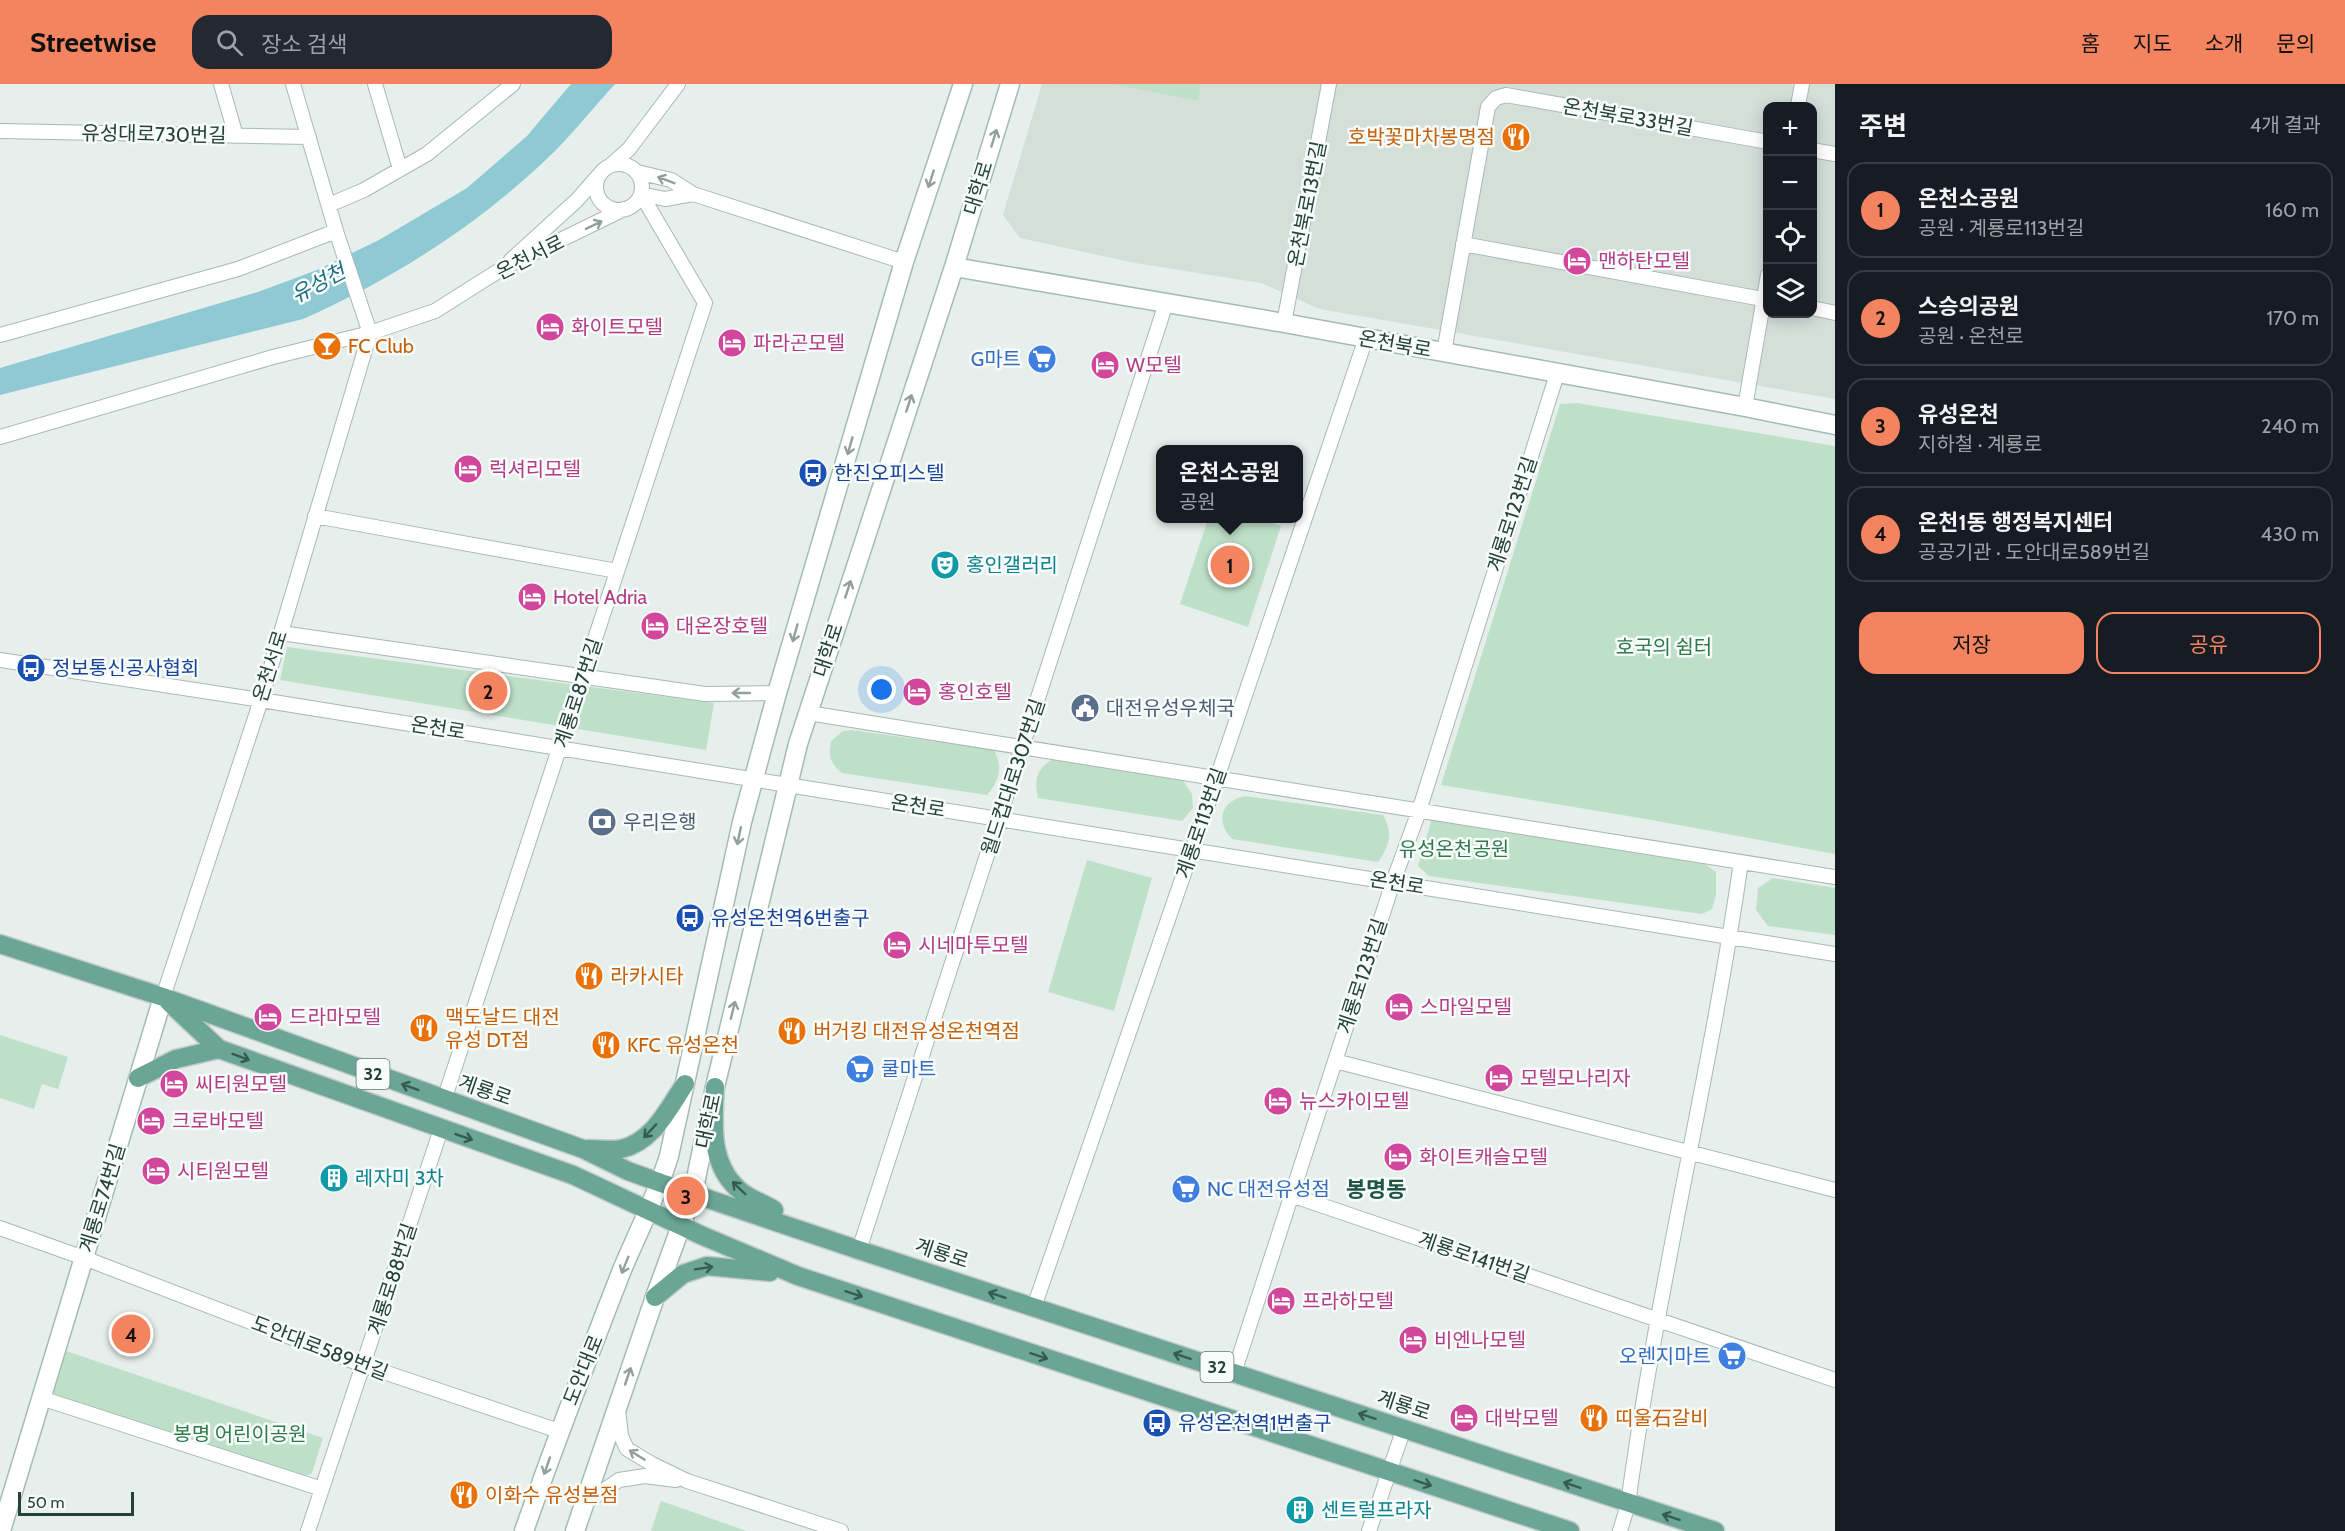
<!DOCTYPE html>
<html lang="ko">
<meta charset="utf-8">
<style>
:root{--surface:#171b24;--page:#242831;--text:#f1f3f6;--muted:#9ea1a6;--line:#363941;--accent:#f4845f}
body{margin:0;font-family:Cabin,"Noto Sans KR",sans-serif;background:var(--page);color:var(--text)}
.controls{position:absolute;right:18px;top:18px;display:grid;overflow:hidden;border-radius:12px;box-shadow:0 3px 15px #0003}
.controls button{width:54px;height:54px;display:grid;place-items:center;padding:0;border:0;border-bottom:2px solid var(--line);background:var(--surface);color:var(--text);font:30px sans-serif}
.scale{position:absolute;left:18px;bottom:15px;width:116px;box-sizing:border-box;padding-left:6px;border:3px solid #24423a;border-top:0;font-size:16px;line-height:21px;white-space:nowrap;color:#24423a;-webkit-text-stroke:4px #f7fbf9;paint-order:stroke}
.you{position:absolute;left:882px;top:606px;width:21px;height:21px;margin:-15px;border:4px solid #fff;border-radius:50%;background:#1a73e8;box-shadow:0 0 0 9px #1a73e833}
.badge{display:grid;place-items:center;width:39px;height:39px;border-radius:50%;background:var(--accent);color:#111;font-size:20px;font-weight:700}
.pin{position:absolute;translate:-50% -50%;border:3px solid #fff;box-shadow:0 2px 6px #0006}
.popup{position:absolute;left:1156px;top:361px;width:147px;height:78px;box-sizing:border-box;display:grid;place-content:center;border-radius:12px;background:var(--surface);filter:drop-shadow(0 2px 4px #0005);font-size:20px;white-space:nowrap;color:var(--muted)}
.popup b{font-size:22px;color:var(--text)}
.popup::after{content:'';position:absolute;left:50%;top:100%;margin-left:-12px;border:12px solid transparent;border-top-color:var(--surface)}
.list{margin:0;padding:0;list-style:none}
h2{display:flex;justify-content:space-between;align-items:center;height:78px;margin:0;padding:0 24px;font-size:26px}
h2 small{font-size:20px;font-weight:400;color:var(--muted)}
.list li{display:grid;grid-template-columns:39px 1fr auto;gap:18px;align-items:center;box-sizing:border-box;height:96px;margin:0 12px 12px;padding:0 12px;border:2px solid var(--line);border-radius:18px}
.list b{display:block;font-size:22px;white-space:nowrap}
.list p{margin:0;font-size:20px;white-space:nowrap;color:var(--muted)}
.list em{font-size:20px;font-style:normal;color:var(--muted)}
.actions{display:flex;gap:12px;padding:18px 24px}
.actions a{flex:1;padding:14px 0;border:2px solid var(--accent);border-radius:18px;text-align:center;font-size:21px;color:var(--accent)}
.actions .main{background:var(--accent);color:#111}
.icon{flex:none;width:33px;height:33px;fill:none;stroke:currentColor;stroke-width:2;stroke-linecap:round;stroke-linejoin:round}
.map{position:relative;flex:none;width:1835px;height:1447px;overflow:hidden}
header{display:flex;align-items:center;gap:36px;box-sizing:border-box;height:84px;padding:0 30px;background:var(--accent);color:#111}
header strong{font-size:28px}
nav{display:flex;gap:33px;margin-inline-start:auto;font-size:21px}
.search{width:420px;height:54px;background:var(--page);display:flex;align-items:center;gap:15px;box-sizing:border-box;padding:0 21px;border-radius:18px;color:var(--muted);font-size:22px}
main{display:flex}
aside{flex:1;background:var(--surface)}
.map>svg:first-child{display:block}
</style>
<header>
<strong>Streetwise</strong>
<div class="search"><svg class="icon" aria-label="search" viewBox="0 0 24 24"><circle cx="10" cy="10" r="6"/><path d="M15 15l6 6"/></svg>장소 검색</div>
<nav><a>홈</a><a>지도</a><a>소개</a><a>문의</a></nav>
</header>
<main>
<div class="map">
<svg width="1835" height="1447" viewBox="0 0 1835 1447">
<rect width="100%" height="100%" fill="#e6efeb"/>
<path fill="#d4dfda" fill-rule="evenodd" d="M1042,0h793v315l-515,-90 -59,-26 -126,-20 -115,-25 -17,-23zM1768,22h44v208h-44z"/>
<path fill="#bfe0c8" d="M1113,0h88l-3,17z
M1577,319l258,43v408l-189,-35 -205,-34 119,-381z
M1208,435h52l21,7 -33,101 -68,-23z
M287,563l427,56 -8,47 -426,-70z
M852,646l142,20c9,17 6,30 -7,45l-145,-22c-12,-10 -14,-17 -11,-32l12,-10z
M1054,674l128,21 10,15 1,14 -11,13 -144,-23c-4,-20 -2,-28 16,-40z
M1245,712l138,19c10,17 7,31 -5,47l-146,-23c-17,-18 -11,-38 13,-43z
M1433,731l272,49 11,8v23l-4,14 -10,5 -273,-38 -11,-10z
M1087,776l65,18 -38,133 -66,-19z
M1773,794l62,10v47l-67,-9 -12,-16 2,-22z
M0,951l68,22 -10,32 -16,-5 -8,25 -34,-11z
M63,1266l260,88 -11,35 -11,6 -253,-84z
M661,1417l86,30h-96z"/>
<path fill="#8ec9d4" d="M571,0h44c-19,21 -38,44 -58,65 -73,72 -161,129 -254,170l-303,76v-27l258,-76 59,-22 62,-30 88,-52 60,-52z"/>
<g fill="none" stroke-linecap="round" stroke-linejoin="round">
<g stroke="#a8b8b2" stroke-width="16">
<path id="street" d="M221,0l15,52
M375,0l25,85
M1798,22l4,-22
M0,47l309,6
M1812,66l23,4
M596 103a23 23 0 1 1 46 0a23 23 0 1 1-46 0Z
M611,81l18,-16 49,-65
M637,88l34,8 22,14 211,68
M641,110l24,5 28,-5
M329,121l35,-15 63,-36 86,-70
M1463,160l305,56
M511,176l66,-60 21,-24
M1812,224l23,5
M1284,239l45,-239
M0,251l238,-66 98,-38
M1444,268l44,-245 8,-9 10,-3 262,47
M1745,323l23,-132
M0,353l273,-80 97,-24 65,-22 68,-43 121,-59
M315,432l302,55
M281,549l424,61 72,-1
M0,576l261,40 1574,254
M808,629l1027,164
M163,913l98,-297 109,-367 -34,-102 -43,-147
M1335,977l500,129
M444,1016l261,-797 -64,-109
M1291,1111l544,185
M0,1144l84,30 279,107 196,66
M859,1166l307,-947
M1034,1223l183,-529 149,-440
M1234,1289l159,-491 26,-71 138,-437
M41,1314l281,91
M618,1326l3,26 6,13 25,15 35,17 154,50
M584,1420l35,-24 26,-4 31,4
M308,1447l133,-402
M1369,1447l35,-103
M1620,1447l8,-27c29,-216 82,-427 113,-642"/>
</g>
<g stroke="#a4bbb3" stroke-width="21">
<path id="secondary" d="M954,183l330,56 461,84 90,18
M1,1447l162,-534
M524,1447c31,-88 64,-174 98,-261 16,-38 35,-75 47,-114l73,-334 35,-129 127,-431 59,-178
M575,1447l80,-234 38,-104 22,-106 83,-343 156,-477 56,-183"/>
</g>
<g stroke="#c2cac8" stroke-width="21">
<path id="primary" d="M0,860l163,53 420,152 45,22 33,12 198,67 856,281
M169,918l50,47 354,126 130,61 95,40 772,255
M138,994l38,-19 43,-10
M715,1003c-2,35 -6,76 23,102 10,10 24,13 36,21
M588,1065c11,0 23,2 33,0 32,-7 47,-40 64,-65
M655,1213l28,-23 24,-8 63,6"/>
</g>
<use href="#street" stroke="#fff" stroke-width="14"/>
<use href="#secondary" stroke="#fff" stroke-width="18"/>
<use href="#primary" stroke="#6aa596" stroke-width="18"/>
</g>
<defs><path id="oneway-shaft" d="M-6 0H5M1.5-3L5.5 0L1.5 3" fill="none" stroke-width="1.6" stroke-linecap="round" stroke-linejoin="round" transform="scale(1.5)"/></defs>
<g stroke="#92a09c">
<use href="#oneway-shaft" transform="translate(994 54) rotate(-73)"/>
<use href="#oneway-shaft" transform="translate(931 95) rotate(108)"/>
<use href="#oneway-shaft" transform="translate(666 96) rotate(-159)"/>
<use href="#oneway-shaft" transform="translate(594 141) rotate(-26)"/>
<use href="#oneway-shaft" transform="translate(909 319) rotate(-72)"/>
<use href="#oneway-shaft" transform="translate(850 362) rotate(106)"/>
<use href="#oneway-shaft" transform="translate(848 505) rotate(-72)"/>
<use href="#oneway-shaft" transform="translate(795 549) rotate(106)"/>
<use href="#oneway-shaft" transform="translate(741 609) rotate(180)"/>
<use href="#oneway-shaft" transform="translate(739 752) rotate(102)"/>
<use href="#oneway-shaft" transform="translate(733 926) rotate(-76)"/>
<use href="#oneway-shaft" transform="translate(625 1181) rotate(112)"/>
<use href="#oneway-shaft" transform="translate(628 1292) rotate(-71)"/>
<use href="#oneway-shaft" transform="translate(637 1371) rotate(-148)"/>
<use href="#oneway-shaft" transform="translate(547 1382) rotate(109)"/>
</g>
<g stroke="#365b51">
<use href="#oneway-shaft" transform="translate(241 973) rotate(20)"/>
<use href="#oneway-shaft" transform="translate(410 1003) rotate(-160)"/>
<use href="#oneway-shaft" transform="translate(650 1047) rotate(133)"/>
<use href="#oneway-shaft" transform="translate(464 1053) rotate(19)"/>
<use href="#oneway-shaft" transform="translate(739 1104) rotate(-136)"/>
<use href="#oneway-shaft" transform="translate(704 1184) rotate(-9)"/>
<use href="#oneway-shaft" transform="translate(854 1210) rotate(18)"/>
<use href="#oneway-shaft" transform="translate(997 1211) rotate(-162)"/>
<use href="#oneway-shaft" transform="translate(1039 1272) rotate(18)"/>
<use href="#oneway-shaft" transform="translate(1182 1272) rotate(-162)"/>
<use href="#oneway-shaft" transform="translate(1367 1332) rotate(-162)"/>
<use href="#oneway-shaft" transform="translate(1423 1399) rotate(18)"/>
<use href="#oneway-shaft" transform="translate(1572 1401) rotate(-161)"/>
<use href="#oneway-shaft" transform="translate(1671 1433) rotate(-162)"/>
</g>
<defs>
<g id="restaurant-disc" transform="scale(1.5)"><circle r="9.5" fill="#e8710a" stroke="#f7fbf9"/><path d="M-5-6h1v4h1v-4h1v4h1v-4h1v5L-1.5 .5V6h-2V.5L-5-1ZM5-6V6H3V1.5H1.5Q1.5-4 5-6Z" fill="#fff"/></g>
<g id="hotel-disc" transform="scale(1.5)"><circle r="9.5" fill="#d1479c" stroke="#f7fbf9"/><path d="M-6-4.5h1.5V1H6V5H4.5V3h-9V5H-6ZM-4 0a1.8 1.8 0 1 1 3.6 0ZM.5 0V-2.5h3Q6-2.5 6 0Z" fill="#fff"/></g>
<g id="bar-disc" transform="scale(1.5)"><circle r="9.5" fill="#e8710a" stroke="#f7fbf9"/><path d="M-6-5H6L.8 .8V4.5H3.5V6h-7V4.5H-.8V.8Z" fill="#fff"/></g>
<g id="supermarket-disc" transform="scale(1.5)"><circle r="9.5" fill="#3f7fe0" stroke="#f7fbf9"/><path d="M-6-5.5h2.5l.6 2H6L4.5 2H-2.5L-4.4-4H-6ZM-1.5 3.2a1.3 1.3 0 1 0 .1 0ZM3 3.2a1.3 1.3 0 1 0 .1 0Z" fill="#fff"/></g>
<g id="bus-disc" transform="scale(1.5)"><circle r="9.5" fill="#1a4fb4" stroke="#f7fbf9"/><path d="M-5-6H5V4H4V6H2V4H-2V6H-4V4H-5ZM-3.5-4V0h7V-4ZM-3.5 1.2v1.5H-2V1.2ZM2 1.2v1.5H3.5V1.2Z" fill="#fff"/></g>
<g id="theatre-disc" transform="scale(1.5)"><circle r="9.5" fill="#0f9aa8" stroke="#f7fbf9"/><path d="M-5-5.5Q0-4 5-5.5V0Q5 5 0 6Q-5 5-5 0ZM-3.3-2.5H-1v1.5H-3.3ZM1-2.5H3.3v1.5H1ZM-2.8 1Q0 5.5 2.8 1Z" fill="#fff"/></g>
<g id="civic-disc" transform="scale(1.5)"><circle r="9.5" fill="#5c6f8a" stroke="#f7fbf9"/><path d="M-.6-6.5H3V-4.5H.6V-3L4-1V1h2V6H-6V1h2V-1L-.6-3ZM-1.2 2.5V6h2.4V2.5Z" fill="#fff"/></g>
<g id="bank-disc" transform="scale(1.5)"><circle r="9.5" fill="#5c6f8a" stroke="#f7fbf9"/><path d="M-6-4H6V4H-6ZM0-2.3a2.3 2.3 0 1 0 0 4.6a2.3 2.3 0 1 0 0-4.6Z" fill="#fff"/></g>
<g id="building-disc" transform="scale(1.5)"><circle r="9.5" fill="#0f9aa8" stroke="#f7fbf9"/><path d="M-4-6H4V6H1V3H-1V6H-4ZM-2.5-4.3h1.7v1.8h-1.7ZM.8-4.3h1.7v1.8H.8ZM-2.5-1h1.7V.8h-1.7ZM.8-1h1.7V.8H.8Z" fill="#fff"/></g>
</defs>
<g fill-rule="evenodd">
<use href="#restaurant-disc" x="1516" y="53"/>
<use href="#hotel-disc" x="1577" y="177"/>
<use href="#hotel-disc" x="550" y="243"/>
<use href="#hotel-disc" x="732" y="259"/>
<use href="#bar-disc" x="327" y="262"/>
<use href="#supermarket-disc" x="1042" y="275"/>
<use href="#hotel-disc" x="1105" y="281"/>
<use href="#hotel-disc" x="468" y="385"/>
<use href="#bus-disc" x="813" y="389"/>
<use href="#theatre-disc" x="945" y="481"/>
<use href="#hotel-disc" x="532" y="513"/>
<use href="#hotel-disc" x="655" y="542"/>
<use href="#bus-disc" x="31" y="584"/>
<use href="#hotel-disc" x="917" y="608"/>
<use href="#civic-disc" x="1085" y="624"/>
<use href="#bank-disc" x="602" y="738"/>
<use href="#bus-disc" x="690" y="834"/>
<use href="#hotel-disc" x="897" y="861"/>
<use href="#restaurant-disc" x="589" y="892"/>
<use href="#hotel-disc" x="1399" y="923"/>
<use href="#hotel-disc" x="268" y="933"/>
<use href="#restaurant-disc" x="424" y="944"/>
<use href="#restaurant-disc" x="792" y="947"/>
<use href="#restaurant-disc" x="606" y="961"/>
<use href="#supermarket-disc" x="860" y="985"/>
<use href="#hotel-disc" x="1499" y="994"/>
<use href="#hotel-disc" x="174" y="1000"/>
<use href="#hotel-disc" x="1278" y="1017"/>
<use href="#hotel-disc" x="151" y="1037"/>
<use href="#hotel-disc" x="1398" y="1073"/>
<use href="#hotel-disc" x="156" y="1087"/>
<use href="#building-disc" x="334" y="1094"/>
<use href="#supermarket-disc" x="1186" y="1105"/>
<use href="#hotel-disc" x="1281" y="1217"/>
<use href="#hotel-disc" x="1413" y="1256"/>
<use href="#supermarket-disc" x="1732" y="1272"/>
<use href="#hotel-disc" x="1464" y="1334"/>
<use href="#restaurant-disc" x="1594" y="1334"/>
<use href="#bus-disc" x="1157" y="1339"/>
<use href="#restaurant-disc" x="464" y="1411"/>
<use href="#building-disc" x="1300" y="1426"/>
</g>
<g text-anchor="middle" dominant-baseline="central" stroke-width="5" stroke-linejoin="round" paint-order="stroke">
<g fill="#f7fbf9" stroke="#637a73" stroke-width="1.5">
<rect x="356.5" y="975" width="33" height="30" rx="4.5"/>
<rect x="1200.5" y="1268" width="33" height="30" rx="4.5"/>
</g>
<g font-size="18" font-weight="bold" fill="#24423a">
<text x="373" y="990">32</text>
<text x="1217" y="1283">32</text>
</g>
<g font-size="20" fill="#24423a" stroke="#f7fbf9">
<text transform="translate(1628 33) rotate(10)">온천북로33번길</text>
<text transform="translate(154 50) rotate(1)">유성대로730번길</text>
<text transform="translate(978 104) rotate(-73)">대학로</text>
<text transform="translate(1307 120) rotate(-79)">온천북로13번길</text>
<text transform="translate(530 173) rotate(-27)">온천서로</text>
<text transform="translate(1395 260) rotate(10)">온천북로</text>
<text transform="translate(1512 430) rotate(-72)">계룡로123번길</text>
<text transform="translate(828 566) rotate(-72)">대학로</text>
<text transform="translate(270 582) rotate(-73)">온천서로</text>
<text transform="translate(578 609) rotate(-72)">계룡로87번길</text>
<text transform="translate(438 644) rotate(9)">온천로</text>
<text transform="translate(1013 693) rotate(-72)">월드컵대로307번길</text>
<text transform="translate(918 722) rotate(9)">온천로</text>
<text transform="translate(1201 739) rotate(-71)">계룡로113번길</text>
<text transform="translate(1397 799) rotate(9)">온천로</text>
<text transform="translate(1362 892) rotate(-72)">계룡로123번길</text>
<text transform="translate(485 1006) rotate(19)">계룡로</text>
<text transform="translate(708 1037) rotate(-78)">대학로</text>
<text transform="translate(102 1114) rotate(-73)">계룡로74번길</text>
<text transform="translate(942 1169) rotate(18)">계룡로</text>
<text transform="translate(1474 1173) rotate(19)">계룡로141번길</text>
<text transform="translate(392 1195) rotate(-72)">계룡로88번길</text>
<text transform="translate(320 1264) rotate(21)">도안대로589번길</text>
<text transform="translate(583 1286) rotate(-68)">도안대로</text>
<text transform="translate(1404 1321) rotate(18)">계룡로</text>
</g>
<g font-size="20" fill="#c56008" stroke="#f7fbf9" text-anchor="start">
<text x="1495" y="53" text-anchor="end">호박꽃마차봉명점</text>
<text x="348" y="262">FC Club</text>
<text x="610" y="892">라카시타</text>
<text x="445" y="933">맥도날드 대전<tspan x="445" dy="23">유성 DT점</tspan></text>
<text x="813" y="947">버거킹 대전유성온천역점</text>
<text x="627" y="961">KFC 유성온천</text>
<text x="1615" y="1334">띠울石갈비</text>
<text x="485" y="1411">이화수 유성본점</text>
</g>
<g font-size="20" fill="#b23c85" stroke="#f7fbf9" text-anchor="start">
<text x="1598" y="177">맨하탄모텔</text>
<text x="571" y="243">화이트모텔</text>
<text x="753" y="259">파라곤모텔</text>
<text x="1126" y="281">W모텔</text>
<text x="489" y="385">럭셔리모텔</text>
<text x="553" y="513">Hotel Adria</text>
<text x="676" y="542">대온장호텔</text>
<text x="938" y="608">홍인호텔</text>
<text x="918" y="861">시네마투모텔</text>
<text x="1420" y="923">스마일모텔</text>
<text x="289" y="933">드라마모텔</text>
<text x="1520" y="994">모텔모나리자</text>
<text x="195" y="1000">씨티원모텔</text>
<text x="1299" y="1017">뉴스카이모텔</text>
<text x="172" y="1037">크로바모텔</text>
<text x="1419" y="1073">화이트캐슬모텔</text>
<text x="177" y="1087">시티원모텔</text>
<text x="1302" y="1217">프라하모텔</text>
<text x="1434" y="1256">비엔나모텔</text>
<text x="1485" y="1334">대박모텔</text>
</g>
<g font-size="20" fill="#366cbe" stroke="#f7fbf9" text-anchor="end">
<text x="1021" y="275">G마트</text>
<text x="881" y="985" text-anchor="start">쿨마트</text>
<text x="1207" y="1105" text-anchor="start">NC 대전유성점</text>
<text x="1711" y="1272">오렌지마트</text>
</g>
<g font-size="20" fill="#164399" stroke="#f7fbf9" text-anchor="start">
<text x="834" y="389">한진오피스텔</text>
<text x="52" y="584">정보통신공사협회</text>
<text x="711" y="834">유성온천역6번출구</text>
<text x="1178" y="1339">유성온천역1번출구</text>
</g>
<g font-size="20" fill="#0d838f" stroke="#f7fbf9" text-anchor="start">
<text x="966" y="481">홍인갤러리</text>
<text x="355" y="1094">레자미 3차</text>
<text x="1321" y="1426">센트럴프라자</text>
</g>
<g font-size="20" fill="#2d7a4b" stroke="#f7fbf9">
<text x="1664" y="563">호국의 쉼터</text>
<text x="1454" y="765">유성온천공원</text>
<text x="240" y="1350">봉명 어린이공원</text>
</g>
<g font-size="20" fill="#4e5e75" stroke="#f7fbf9" text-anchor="start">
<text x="1106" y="624">대전유성우체국</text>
<text x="623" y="738">우리은행</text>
</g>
<g font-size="21" font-style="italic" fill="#1c6f80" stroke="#f7fbf9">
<text transform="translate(318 199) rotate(-28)">유성천</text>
</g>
<g font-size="22" font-weight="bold" fill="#1f5548" stroke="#f7fbf9">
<text x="1376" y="1105">봉명동</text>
</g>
</g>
</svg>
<div class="controls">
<button>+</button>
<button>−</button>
<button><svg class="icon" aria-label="locate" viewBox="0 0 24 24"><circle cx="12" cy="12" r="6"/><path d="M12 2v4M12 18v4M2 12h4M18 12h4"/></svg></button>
<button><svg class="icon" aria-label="layers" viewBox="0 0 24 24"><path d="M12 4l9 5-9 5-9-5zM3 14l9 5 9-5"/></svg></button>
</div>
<div class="scale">50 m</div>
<div class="you"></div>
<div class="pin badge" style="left:1230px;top:481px">1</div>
<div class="popup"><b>온천소공원</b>공원</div>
<div class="pin badge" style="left:488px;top:607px">2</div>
<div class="pin badge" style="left:686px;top:1112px">3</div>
<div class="pin badge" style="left:131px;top:1250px">4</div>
</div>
<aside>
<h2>주변<small>4개 결과</small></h2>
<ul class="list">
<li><span class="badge">1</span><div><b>온천소공원</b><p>공원 · 계룡로113번길</p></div><em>160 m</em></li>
<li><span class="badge">2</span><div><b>스승의공원</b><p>공원 · 온천로</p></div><em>170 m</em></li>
<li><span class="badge">3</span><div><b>유성온천</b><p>지하철 · 계룡로</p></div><em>240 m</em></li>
<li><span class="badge">4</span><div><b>온천1동 행정복지센터</b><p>공공기관 · 도안대로589번길</p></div><em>430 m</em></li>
</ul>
<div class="actions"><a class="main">저장</a><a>공유</a></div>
</aside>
</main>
